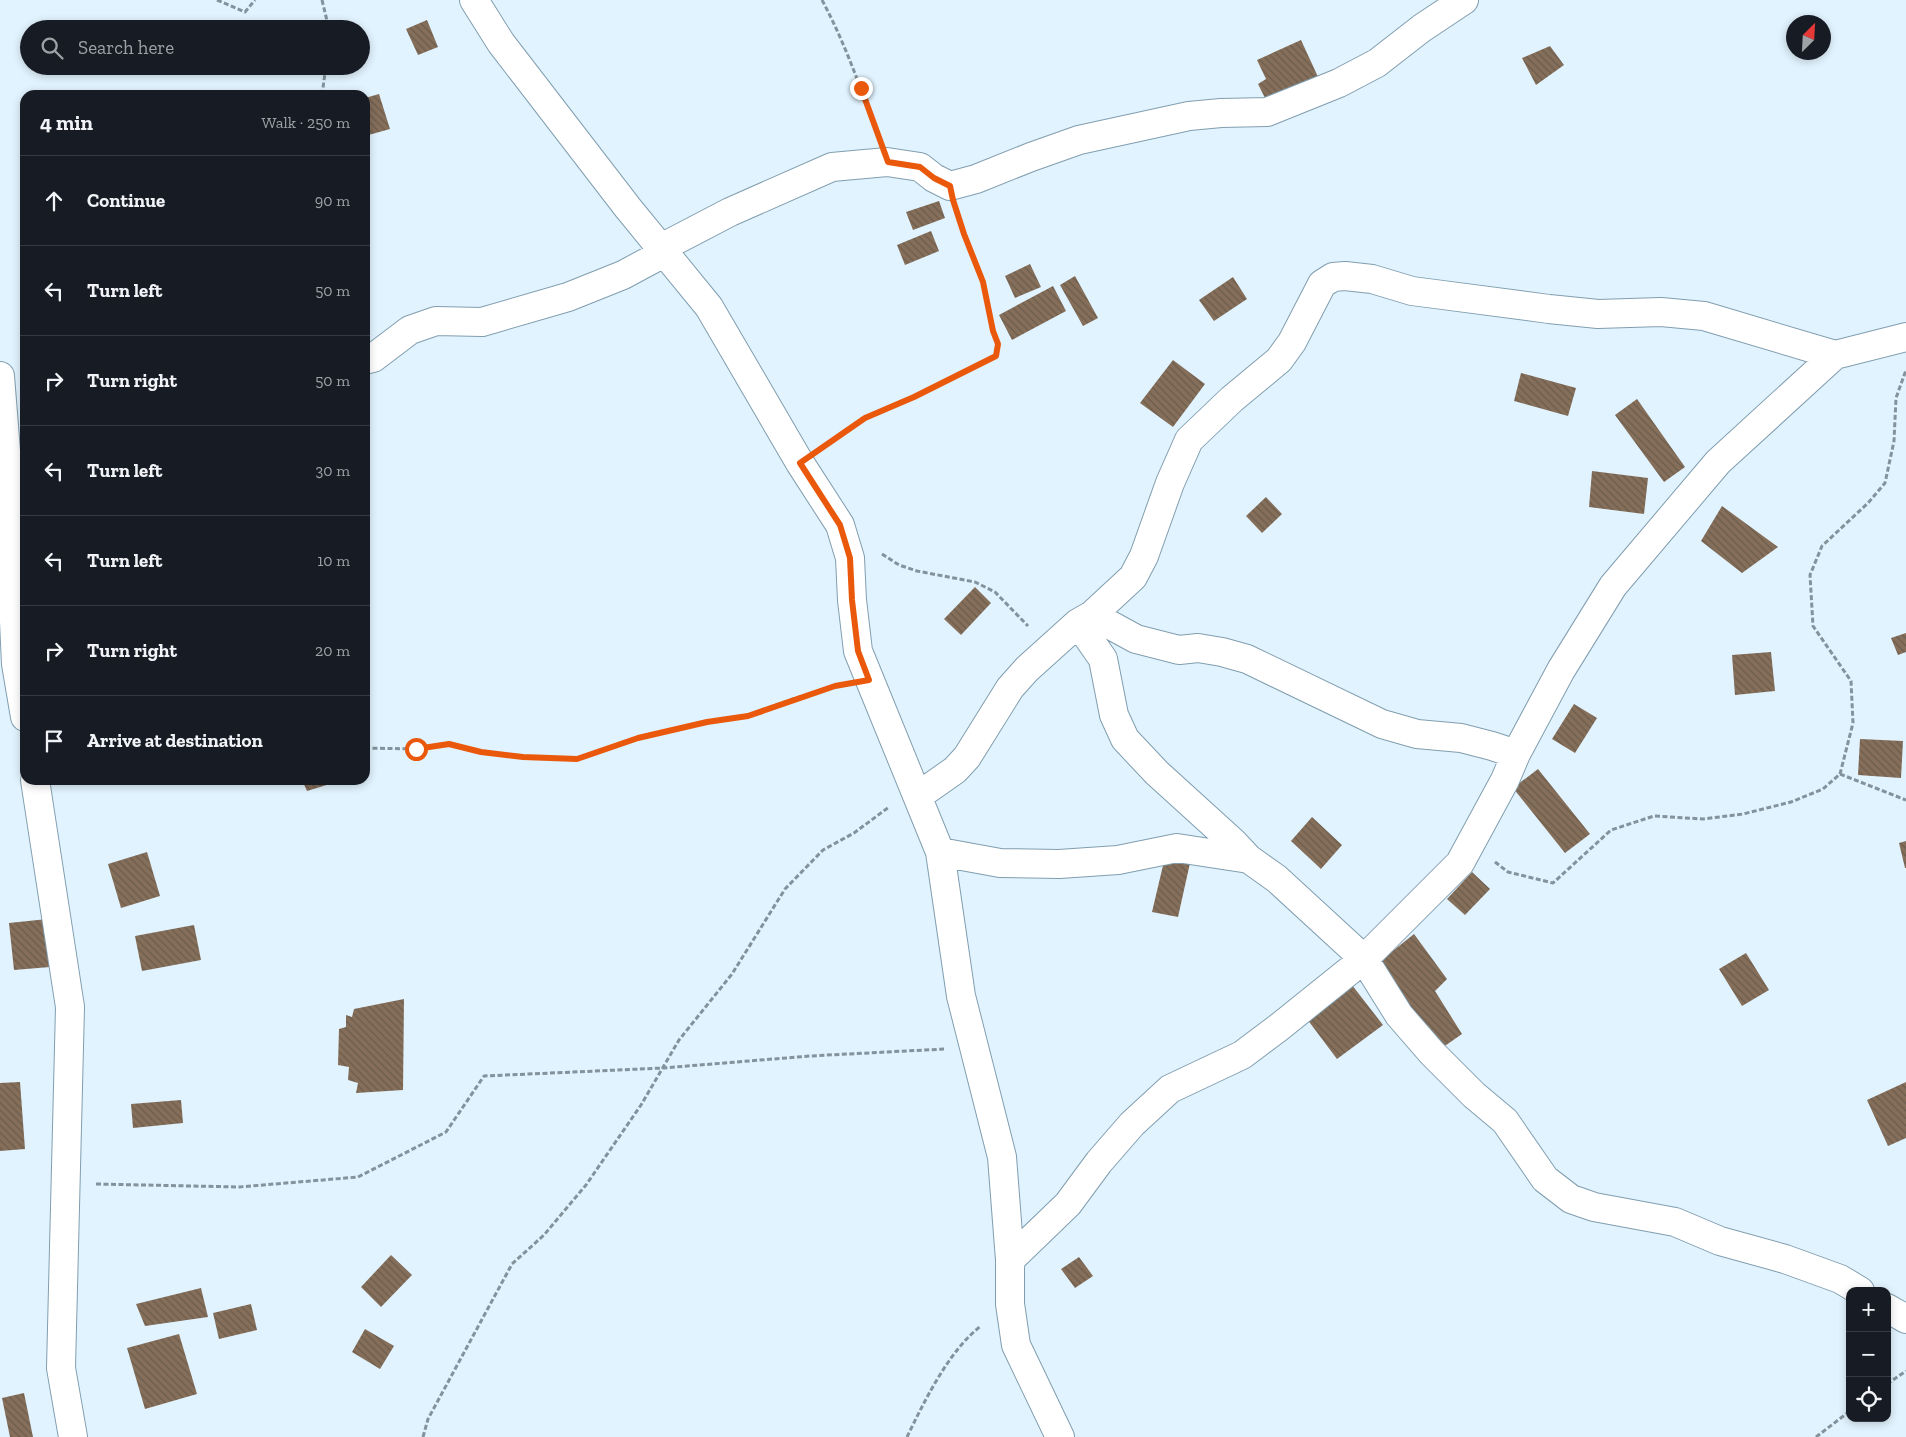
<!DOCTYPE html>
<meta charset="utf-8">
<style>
:root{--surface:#171b24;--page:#242831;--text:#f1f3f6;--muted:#9ea1a6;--line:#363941}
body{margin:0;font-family:"Zilla Slab",serif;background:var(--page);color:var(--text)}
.controls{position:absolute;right:15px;bottom:15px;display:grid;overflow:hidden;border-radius:10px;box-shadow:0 2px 8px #0003}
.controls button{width:45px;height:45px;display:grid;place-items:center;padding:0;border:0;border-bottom:1px solid var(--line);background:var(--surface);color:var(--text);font:25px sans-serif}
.compass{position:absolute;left:1786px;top:15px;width:45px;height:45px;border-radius:50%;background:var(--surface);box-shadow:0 2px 8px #0003;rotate:24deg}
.stop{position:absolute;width:15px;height:15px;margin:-11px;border:4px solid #ea580c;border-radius:50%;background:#fff}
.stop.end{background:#ea580c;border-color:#fff;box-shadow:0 1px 5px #0008}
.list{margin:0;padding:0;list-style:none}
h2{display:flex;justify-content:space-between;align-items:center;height:65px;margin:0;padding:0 20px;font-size:21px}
h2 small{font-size:16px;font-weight:400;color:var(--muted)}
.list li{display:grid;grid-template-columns:32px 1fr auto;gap:15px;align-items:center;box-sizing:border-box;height:90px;padding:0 20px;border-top:1px solid var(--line)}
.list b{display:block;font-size:19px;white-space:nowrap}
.list em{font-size:16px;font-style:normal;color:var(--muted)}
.icon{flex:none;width:28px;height:28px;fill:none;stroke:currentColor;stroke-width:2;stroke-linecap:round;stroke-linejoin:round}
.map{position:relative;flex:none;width:1906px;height:1437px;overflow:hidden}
.search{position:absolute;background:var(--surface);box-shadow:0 2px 8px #0003;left:20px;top:20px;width:350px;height:55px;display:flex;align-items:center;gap:12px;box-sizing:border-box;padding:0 18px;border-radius:28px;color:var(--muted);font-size:19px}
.panel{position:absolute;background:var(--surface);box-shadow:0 2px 8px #0003;left:20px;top:90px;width:350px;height:695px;border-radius:15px}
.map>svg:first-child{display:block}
</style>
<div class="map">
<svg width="1906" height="1437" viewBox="0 0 1906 1437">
<defs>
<pattern id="building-back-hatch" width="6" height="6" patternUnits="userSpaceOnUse" patternTransform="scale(1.25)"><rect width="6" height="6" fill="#856f5b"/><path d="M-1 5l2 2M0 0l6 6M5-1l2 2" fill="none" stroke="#6c5c4c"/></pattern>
</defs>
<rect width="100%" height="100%" fill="#e1f3fe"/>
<path fill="url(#building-back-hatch)" d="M427,20l11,27 -20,8 -12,-26z
M1301,40l18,39 -51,25 -10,-20 8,-5 -9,-19z
M1550,46l14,19 -28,20 -14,-27z
M379,94l11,35 -25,7v-38z
M939,201l6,17 -32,12 -7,-18z
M931,231l8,20 -34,14 -8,-20z
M1030,264l11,23 -26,11 -10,-22z
M1075,276l23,42 -15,8 -23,-41z
M1233,277l14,22 -33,22 -15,-21z
M1053,286l13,25 -54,29 -13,-25z
M1173,360l32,24 -32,43 -33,-24z
M1521,373l55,15 -8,28 -54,-15z
M1637,399l48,68 -21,15 -49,-67z
M1592,471l56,7 -4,36 -55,-7z
M1266,497l16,17 -20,19 -16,-17z
M1722,506l56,41 -36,26 -41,-32z
M975,587l16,16 -30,32 -17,-16z
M1906,633v19l-8,3 -7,-17z
M1771,652l4,39 -40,4 -3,-40z
M1574,704l23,14 -22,35 -23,-14z
M1860,739l43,2 -2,37 -43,-3z
M1538,769l52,65 -25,19 -52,-65z
M302,780h41l-36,11z
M1312,817l30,28 -21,24 -30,-28z
M1906,841v27h-1l-6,-25z
M147,852l13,44 -39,12 -13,-44z
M1165,857l25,6 -12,54 -26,-5z
M1472,872l18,17 -25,26 -18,-16z
M57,918l5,48 -48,4 -5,-47z
M194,925l7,35 -59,11 -7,-35z
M1414,934l33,45 -12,12 27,43 -23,16 -60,-88z
M1746,953l23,37 -27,16 -23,-37z
M1352,985l31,40 -46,34 -30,-40z
M404,999l-1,91 -47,3 2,-10 -10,-3 1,-13 -11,-2 1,-36 7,-2v-12l6,2 2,-8z
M20,1082l5,67 -25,2v-68z
M1906,1082v56l-18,8 -21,-46z
M181,1100l2,23 -50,5 -2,-24z
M391,1255l21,20 -31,32 -20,-20z
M1079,1257l14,19 -18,12 -14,-19z
M201,1288l7,29 -63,9 -9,-22z
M251,1304l6,26 -38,9 -6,-26z
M365,1329l29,17 -14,23 -28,-17z
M179,1334l18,60 -52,15 -18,-61z
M24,1393l9,44h-23l-8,-39z"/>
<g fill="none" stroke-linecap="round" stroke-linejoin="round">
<g stroke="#819eaf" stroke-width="30">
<path id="street" d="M474,0l27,43 127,165 81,99 91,156 40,62 10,33 2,42 6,51 82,201 21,144 41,161 8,103v44l6,41 44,92
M661,248l69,-36 102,-45 55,-5 33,5 14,11 16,8 26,-7 55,-22 48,-17 110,-24 32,-3 46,-1 72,-29 38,-20 45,-35 42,-28
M365,360l8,-2 37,-28 26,-9 46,1 86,-25 55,-22 41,-22
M0,376l6,75 10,213 9,53
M1092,615l44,24 43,11 19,-2 24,4 25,7 135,65 35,10 44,4 31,8 24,8
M1078,623l25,36 11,56 11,24 32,34 76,69 16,17 28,20 87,80 35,56 33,38 42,42 31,26 40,58 26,20 23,8 81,15 45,19 65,18 55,20 20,12
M35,780l35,227 -9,361 12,69
M918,796l37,-26 12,-13 43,-69 17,-19 51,-46 14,-8 41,-38 11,-21 26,-73 19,-43 43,-41 47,-39 13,-18 30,-58 11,-7 12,-1 27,3 40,12 137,18 49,5 63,-2 43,4 131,39
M940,852l60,11 59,1 59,-4 59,-12 72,11
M1010,1260l58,-56 31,-42 33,-38 38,-35 72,-34 36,-27 86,-69 96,-96 45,-83 11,-26 45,-84 52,-84 105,-124 117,-107 71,-18
M1887,1308l19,11"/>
</g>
<path stroke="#83929b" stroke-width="3" stroke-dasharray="5 2.5" stroke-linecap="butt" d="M217,0l28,12 10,-12
M322,0l7,29
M822,0c22,41 38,86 54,131
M322,95l4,-29
M365,316l2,9
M825,445l40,-27 49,-21 82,-41 2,-12 -5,-13 -10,-49 -25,-67
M882,554l17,11 18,6 58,11 20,10 33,34
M365,748l51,1 33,-5 32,8 42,5 54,2 61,-21 69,-16 41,-7 45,-16 46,-14
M1840,774l66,26
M1495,862l13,10 45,11 58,-53 43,-14 49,3 40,-5 48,-12 32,-13 17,-15 13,-51 -2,-42 -38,-55 -3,-51 12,-29 46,-43 17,-20 9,-42 2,-43 10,-28
M96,1184l143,3 119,-10 88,-45 38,-56 179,-8 147,-12 134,-7
M1887,1384l19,-13
M423,1437l5,-18 84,-155 32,-29 42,-50 55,-80 38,-65 53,-66 53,-85 38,-39 31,-17 35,-26
M907,1437c17,-35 42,-87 74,-111
M1816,1437l34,-26"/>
<use href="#street" stroke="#fff" stroke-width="28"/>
</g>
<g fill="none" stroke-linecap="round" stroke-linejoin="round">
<path stroke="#ea580c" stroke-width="6" d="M416,749l33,-5 32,8 42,5 54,2 61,-21 69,-16 41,-6 87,-30 34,-6 -11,-29 -6,-51 -2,-42 -10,-33 -40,-62 65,-45 49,-21 82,-41 2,-12 -5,-13 -10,-49 -19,-48 -11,-34 -3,-14 -16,-8 -14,-11 -32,-5 -27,-74"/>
</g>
</svg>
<div class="controls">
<button>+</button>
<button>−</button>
<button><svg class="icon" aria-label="locate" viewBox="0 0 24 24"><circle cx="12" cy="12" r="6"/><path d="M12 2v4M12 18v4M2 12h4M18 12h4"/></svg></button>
</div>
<svg class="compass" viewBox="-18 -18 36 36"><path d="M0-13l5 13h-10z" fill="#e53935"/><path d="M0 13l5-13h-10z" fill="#9ea1a6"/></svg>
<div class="stop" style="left:416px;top:749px"></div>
<div class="stop end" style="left:861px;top:88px"></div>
<div class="search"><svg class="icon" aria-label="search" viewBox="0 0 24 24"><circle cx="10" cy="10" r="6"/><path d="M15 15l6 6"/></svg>Search here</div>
<section class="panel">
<h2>4 min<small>Walk · 250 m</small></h2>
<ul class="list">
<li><svg class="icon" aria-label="ahead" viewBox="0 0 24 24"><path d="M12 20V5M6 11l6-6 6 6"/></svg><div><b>Continue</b></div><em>90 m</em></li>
<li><svg class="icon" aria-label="left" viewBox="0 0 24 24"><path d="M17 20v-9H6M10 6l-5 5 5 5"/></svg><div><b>Turn left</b></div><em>50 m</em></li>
<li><svg class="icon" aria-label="right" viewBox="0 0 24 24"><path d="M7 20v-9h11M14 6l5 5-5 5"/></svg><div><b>Turn right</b></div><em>50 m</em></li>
<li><svg class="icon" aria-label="left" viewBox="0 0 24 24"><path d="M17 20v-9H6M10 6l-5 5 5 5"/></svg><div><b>Turn left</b></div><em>30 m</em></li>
<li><svg class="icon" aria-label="left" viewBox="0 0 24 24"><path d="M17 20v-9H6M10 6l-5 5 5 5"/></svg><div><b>Turn left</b></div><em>10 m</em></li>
<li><svg class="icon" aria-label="right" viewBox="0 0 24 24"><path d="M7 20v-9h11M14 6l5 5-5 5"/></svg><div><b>Turn right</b></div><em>20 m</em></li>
<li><svg class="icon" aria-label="arrive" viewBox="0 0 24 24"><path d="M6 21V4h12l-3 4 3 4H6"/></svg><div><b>Arrive at destination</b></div></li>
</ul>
</section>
</div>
